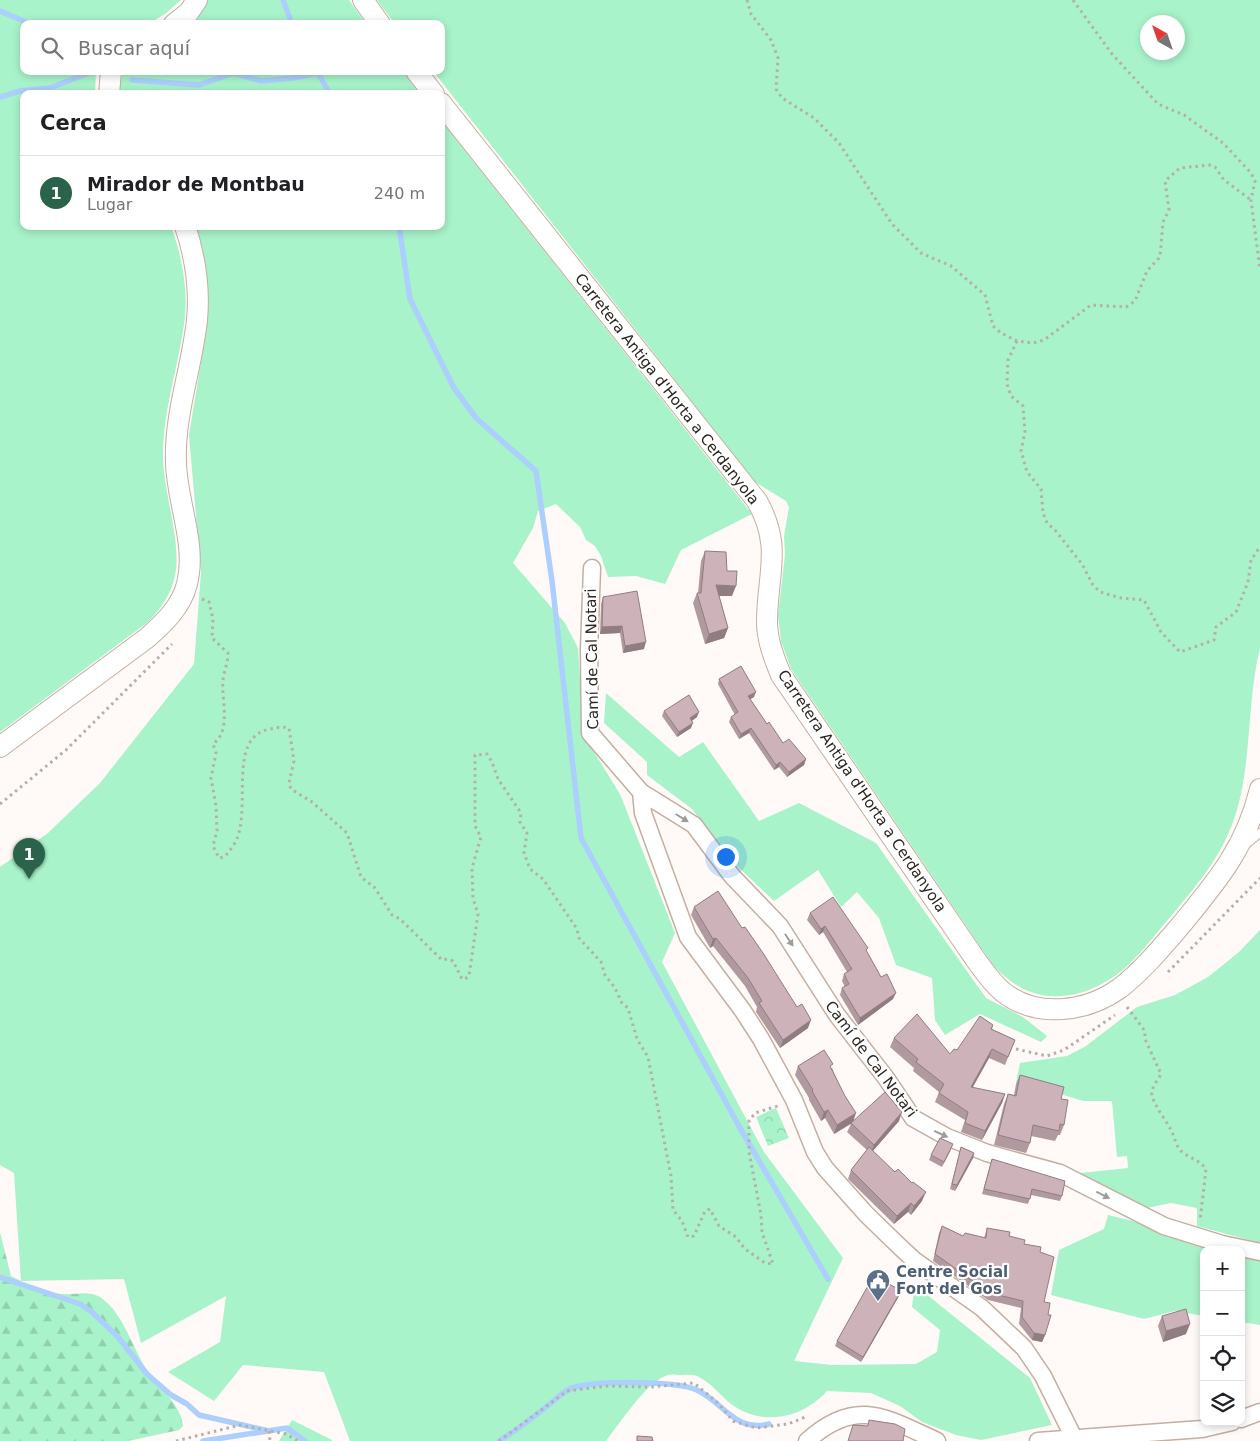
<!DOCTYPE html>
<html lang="es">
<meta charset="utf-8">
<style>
:root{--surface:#fff;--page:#f2f2f2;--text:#202124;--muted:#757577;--line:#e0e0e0;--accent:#2a624a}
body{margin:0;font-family:"DejaVu Sans",sans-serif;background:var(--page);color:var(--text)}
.controls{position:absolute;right:15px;bottom:15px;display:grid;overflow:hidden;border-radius:10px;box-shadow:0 2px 8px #0003}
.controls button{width:45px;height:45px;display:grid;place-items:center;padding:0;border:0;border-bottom:1px solid var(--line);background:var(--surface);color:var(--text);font:25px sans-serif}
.compass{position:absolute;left:1140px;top:15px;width:45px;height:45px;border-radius:50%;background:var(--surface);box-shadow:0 2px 8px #0003;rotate:320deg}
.you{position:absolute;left:725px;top:856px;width:18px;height:18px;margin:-12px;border:4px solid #fff;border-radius:50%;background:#1a73e8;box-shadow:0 0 0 8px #1a73e833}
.badge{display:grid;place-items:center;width:32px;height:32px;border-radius:50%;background:var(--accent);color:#fff;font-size:16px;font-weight:700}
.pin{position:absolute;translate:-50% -41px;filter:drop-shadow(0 1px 2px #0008)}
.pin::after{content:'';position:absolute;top:26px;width:18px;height:15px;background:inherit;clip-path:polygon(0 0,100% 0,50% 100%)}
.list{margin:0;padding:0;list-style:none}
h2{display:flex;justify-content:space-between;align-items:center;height:65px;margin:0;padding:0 20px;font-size:21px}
h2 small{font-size:16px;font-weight:400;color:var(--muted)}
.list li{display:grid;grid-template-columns:32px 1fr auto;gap:15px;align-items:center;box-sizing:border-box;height:75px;padding:0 20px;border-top:1px solid var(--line)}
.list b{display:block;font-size:19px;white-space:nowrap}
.list p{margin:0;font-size:16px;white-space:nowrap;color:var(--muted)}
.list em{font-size:16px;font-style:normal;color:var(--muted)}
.icon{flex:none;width:28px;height:28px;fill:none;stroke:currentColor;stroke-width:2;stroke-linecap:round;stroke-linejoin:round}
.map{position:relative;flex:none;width:1260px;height:1441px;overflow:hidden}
.search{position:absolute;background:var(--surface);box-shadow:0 2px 8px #0003;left:20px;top:20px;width:425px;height:55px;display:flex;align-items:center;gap:12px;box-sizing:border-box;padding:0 18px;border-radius:10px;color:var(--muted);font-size:19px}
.panel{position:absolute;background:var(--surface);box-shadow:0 2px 8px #0003;left:20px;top:90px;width:425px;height:140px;border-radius:10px}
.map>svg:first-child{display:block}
</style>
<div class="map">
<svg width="1260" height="1441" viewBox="0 0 1260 1441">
<defs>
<pattern id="forest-firs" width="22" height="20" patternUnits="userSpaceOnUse" patternTransform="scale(1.25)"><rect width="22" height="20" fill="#a8f3ca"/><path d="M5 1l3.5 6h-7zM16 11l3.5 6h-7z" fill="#91d0ad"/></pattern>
<pattern id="park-crowns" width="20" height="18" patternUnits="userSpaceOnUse" patternTransform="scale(1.25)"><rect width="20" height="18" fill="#a8f3ca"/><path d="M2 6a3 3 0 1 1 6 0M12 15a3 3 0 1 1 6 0" fill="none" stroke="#91d0ad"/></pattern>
</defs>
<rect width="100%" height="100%" fill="#fffaf7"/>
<path fill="#a8f3ca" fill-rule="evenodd" d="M0,0h181l-16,14 -17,10h-124v47h72l-1,23h-71v132h147c11,31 18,65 13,98 -6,44 -21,87 -21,131 0,38 19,86 12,121 -4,18 -14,33 -27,46l-148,110z
M208,0h141l17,24h-175l9,-10z
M377,0h883v648c-13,53 -8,109 -23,162 -13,44 -37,71 -65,105 -16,18 -30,38 -48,54 -43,35 -93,39 -131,-4l-202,-296 -10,-28 -3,-26 7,-60 -1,-19 5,-29 -3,-6 -31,-19 -322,-411h8v-47h-46zM1148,22h30v30h-30z
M123,71h280l18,23h-303z
M441,120l311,394 -71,36 -16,34 -29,-8 -28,1 -7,-21 -6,-10 -9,-6 -6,-13 -24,-23 -18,7 -5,17 -20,35 52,60 13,25 6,88 36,58 55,139 -13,29 102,190 79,106 -49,103 38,4 84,-1 21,-12 3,-22 -28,-23 3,-22 115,93 22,47 -71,15 -25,-5 -34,-13 -22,-16 -29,-13 -44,-2c-23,26 -62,36 -93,15 -12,-8 -22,-23 -35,-29 -5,-3 -14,-2 -19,-2 -3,0 -9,-1 -12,0 -20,5 -49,49 -62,66h-256l-26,-69 -81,-7 -29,36 -46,-29 52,-30 6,-46 -85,47 -17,-64 -103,2 -7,-108 -14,-8v-298l48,-34 52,-50 94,-119 7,-91 -12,-138 17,-103 2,-24 -3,-47 -9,-35h245z
M606,693l73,64 24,-15 56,79 40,-18 77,40 110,155 37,19 24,19 -6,6 -61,-28 -35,21 -10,-15 -3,-42 -36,-13 -17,-47 -22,-26 -16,15 -23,-37 -44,31 -37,-35 -45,-57 -45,-34v-13l-43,-39z
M1260,930v313l-63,-17v-18l-26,-5 -29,6 -71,-35 57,-6 -1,-12 -10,1 -5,-56h-29l-45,-14 -22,-4 4,-20 47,-7 19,-10 51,-39 38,-12 33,-18 31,-25z
M1108,1215l29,7 89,28h-22v66l-29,-5 -31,8 -93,-24 8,-45 45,-21z
M1241,1254l19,3v68l-19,-3z
M292,1420l40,20v1h-53z"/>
<path fill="url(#forest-firs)" d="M0,1232l11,44 10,5 3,6c13,2 26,6 38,7 13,1 27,-4 38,3 27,18 34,61 55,84 11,13 27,28 28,45l-4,4 -51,11h-128z"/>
<path fill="url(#park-crowns)" d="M776,1108l13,30 -21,8 -12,-29z"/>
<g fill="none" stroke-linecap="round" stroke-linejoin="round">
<path stroke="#accffd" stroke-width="5.5" d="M283,0l9,24
M0,11l31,13
M317,71l13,23
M132,80l67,5 35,-12 27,8 32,-3 25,-5
M0,97l20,-6 30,-3 44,-17
M399,226l11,73 44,89 22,30 60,53 16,110 29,257 159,290 88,151
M0,1277l80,27 12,8 26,25 29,37 24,21 16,9 12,11 70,16
M203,1441l84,-13 18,13
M499,1441c18,-11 35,-24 52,-38 6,-5 14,-13 21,-15 23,-7 104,-8 125,2 26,12 38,43 72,34"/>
<g stroke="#c5aea1" stroke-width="10">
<path id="service" d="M1246,844l14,-11"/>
</g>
<g stroke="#c5aea1" stroke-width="19">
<path id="minor" d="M592,568l-3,81 1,84 51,59 2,21 45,124 55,74 18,28 33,61 21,52 10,16 41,46 33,32 15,14 68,48 42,40 19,28 31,62
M641,792l53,33 38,51 48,50 57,89 49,63 27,40 34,19 40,16 73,20 104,53 58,18 38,8
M1241,1419l19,-7
M807,1441c49,-44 78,-24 130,0
M1038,1441l164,-12 30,-7"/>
</g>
<g stroke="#c5aea1" stroke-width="22">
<path id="tertiary" d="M363,0l17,24
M174,24l15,-12 8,-12
M416,71l18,23
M109,94l2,-23
M441,103l316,398c26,46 10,73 10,121 0,18 7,36 14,53l195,285c8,11 16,23 27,32 34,27 84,20 117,-4 23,-18 42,-41 61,-63 37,-45 65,-78 79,-136
M0,747l147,-109c18,-16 34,-31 40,-54 10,-40 -10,-81 -11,-121 -2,-49 16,-95 21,-143 3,-32 -2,-64 -12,-94"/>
</g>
<path stroke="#b5afab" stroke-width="3" stroke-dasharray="2.5 4" stroke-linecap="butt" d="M747,0l4,14 20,26 7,18 -2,31 6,9 32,20 25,25 53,81 29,29 30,13 34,29 8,31 8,7 16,8 16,2 11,-3 47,-35 35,2 9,-6 12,-30 13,-14 3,-35 6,-12 -4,-29 15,-13 30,-3 5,2 9,13 27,20
M1073,0l39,54 46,50 26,11 39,28 28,30 4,8 -4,19 9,70
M1017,341l-9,19 -1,24 4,12 12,10 2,26 -4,19 6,21 14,17 2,24 4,10 8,7 27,34 11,21 7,7 21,6 23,2 17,32 19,20 34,-12 2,-13 20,-15 12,-30 3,-22 9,-13
M202,599l7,3 4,17 -1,19 16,15c0,10 -4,18 -5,27 -2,20 9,50 -10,64l3,9 -5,25 5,28 1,25 -4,15 6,12c8,-1 10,-7 14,-12 22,-31 -9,-109 37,-117 6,-1 12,-3 19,-1l5,33 -5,22 2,6 21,13 35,31 14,44 14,11 17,27 8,4 42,41 5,-1 6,2 9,18h3l4,-3 9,-62 -5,-16 -1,-30 9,-31 -6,-11v-71l12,-1 5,8 6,17 23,34 -1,9 7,11 -3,20 6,16 13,10 34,50 2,9 22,24 4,13 10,13 7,15 6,5 9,31 11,18 23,119 2,34 9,11 6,16 6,-1 11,-25 5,-2 9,17 17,11 9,12 20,14 8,1 -11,-32 -1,-17 -12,-63v-31l6,-8 23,-7
M0,804l66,-54 106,-106
M1168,972l92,-94
M1127,1007l18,24v8l16,35c-3,6 -11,15 -9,22 4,12 13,23 19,34 4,7 4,15 10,21 8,7 19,9 25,18l-6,52
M1016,1049l31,7 17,-6 51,-35
M269,1431l1,10
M176,1441l64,-16 46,9 12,7
M499,1441l68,-50 40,-5 43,1 44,-4 24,20 15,18 23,7 32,-4 20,-8"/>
<use href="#service" stroke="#fff" stroke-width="8"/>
<use href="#minor" stroke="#fff" stroke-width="16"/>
<use href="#tertiary" stroke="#fff" stroke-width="20"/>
</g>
<path fill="#b0999f" d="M705,551l22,20 5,25h-13l9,32 -4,10 -19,6 -12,-41 4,-10h1l3,-32z
M603,597l41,52 -21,4 -3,-20 -20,1 1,-30z
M719,679l35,18 -4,2 17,25 16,19 23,16 -2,6 -17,12 -8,-10 -5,3 -25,-37 -10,6 -10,-17 2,-5 4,-2 -17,-31z
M664,711l33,6 -6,4v7l-14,9 -15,-21z
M694,907l48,21 66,100 -28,20 -24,-36 1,-5 -12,-21 -32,-40 -3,2 -19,-33z
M810,913l57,39 26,47 -35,26 -18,-30 2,-7 3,-1 -3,-6 2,-7 3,-2 -24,-40 -4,3 -12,-15z
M993,1025l-1,4 23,11 -10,25 -16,-7 -17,30 33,6 -3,9 -20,37 -21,-8 4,-12 -30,-18 4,-10 -26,-21 1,-3 -24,-21 4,-9 56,16z
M798,1066l34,2 22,52 45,1 -26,30 49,50 -11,14 -3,-3 -14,12 -46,-45 3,-9 16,-20 -20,-18 4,-8 -17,10 -9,-16 -4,3 -12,-21v-2l-14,-23z
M1020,1075l41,24 3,26 -4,10h-2l-3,6 -24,-5 -1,7 -4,10 -32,-8 10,-41 4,-10 6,1 2,-11z
M961,1147l13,6 -1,5 -18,33 -5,-2z
M951,1150l-9,17 -13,-7 2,-5z
M992,1159l70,37 -2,5 -29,-6 -3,9 -46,-10z
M942,1226l21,10 21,2 3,-10 22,8 31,16 4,50 1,33 -3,7 -10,-2 -13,-16 2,-16 -33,-8 -55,-39 6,-28z
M901,1291l-2,5 -38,66 -26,-16 2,-5z
M1162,1316l24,18 -23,8 -5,-16z"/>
<path fill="#907d82" d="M716,585l20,1 -4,10h-20z
M622,626l-2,7 -20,1 2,-7z
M728,628l-4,10 -19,6 4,-10z
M646,642l-2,7 -21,4 2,-7z
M756,692l-2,5 -8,5 2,-6z
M699,712l-2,5 -9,7 2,-6z
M693,723l-2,5 -14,9 2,-5z
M751,728l-2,5 -10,6 2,-5z
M806,759l-2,6 -17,12 2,-5z
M780,762l-1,5 -5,3 2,-5z
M825,926l-2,6 -4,3 2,-6z
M716,938l-3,8 -3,2 3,-9z
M896,993l-3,6 -35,26 2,-7z
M811,1020l-3,8 -28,20 3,-8z
M992,1049l-3,9 -21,38 3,-9z
M1005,1094l-3,9 -20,37 3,-9z
M828,1110l-3,8 -4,3 3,-9z
M902,1112l-3,9 -29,33 4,-9z
M856,1113l-3,9 -19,12 3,-9z
M974,1153l-1,5 -18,33 2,-6z
M926,1192l-4,9 -11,14 3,-9z
M911,1203l-3,9 -14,12 3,-8z
M901,1291l-2,5 -38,66 2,-5z
M1190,1324l-4,10 -23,8 3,-11z
M1034,1333l11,2 -3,7 -10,-2z"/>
<path fill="#cdb2b9" stroke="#907d82" d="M705,551l21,1 1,19h10l-1,15 -20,-1 12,43 -19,6 -12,-41h4z
M637,591l9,51 -21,4 -3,-20 -20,1 1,-30z
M741,666l15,26 -8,4 19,28 2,-2 14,21 6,-4 17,20 -17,13 -9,-10 -4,3 -25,-37 -10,6 -10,-17 7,-5 -19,-33z
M689,695l10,17 -9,6 3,5 -14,9 -15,-21z
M718,891l24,37 3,-1 18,26 34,54 5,-3 9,16 -28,20 -24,-37 3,-2 -14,-23 -32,-40 -3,1 -19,-32z
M833,897l35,51 -2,2 15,27 6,-3 9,19 -36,25 -18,-30 7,-4 -5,-10 8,-5 -27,-43 -4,3 -11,-16z
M917,1014l33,40 4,-5 3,1 23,-34 13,9 -2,4 24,11 -7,17 -16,-8 -21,38 34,7 -20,37 -20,-8 3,-11 -29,-19 5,-9 -28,-22 2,-3 -24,-21z
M824,1050l9,14 -3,2 15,30 11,17 -19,12 -9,-15 -4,2 -12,-21 1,-1 -15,-24z
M1020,1075l44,12 -3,12 7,1 -4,25 -4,-1 -1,7 -26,-6 -3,18 -32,-8 10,-41 8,2z
M885,1092l17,20 -28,33 -23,-22z
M940,1138l13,6 -9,18 -13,-7z
M869,1147l26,25 3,-3 14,14 1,-1 13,10 -12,14 -3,-3 -14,13 -46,-46z
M961,1147l13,6 -17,32 -5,-1z
M992,1159l73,22 -3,15 -30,-7 -2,10 -46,-10z
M942,1226l21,10 2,-3 21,5 1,-10 23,4 -1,4 16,4 -1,4 17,3 -1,5 14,5 -10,45 6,1 -2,12h3l-6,20 -11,-2 -12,-16 1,-16 -33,-8 -55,-39z
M874,1275l27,16 -38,66 -26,-16z
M1186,1309l4,15 -24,7 -4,-15z
M869,1420l26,4 10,5 -2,12h-55l5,-16 15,1z
M637,1436l15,1 1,4h-16z"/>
<defs><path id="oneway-solid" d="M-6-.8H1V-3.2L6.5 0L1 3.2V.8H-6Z" transform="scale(1.25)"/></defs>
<g fill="#a09c9a">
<use href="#oneway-solid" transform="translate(682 818) rotate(32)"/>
<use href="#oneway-solid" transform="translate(789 940) rotate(57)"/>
<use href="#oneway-solid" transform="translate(941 1134) rotate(25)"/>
<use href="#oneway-solid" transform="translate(1103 1195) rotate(27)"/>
</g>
<defs>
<g id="civic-pin" transform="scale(1.25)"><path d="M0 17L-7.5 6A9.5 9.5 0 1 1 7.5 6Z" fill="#5c6f8a" stroke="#fff"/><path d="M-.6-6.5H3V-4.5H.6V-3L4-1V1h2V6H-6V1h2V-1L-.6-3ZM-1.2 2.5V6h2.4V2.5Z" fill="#fff"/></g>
</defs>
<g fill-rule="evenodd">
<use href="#civic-pin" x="878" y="1281"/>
</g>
<g text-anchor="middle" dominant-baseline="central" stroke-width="4.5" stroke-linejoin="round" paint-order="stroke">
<g font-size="15" fill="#2d241f" stroke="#fff">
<text transform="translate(667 389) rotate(52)">Carretera Antiga d'Horta a Cerdanyola</text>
<text transform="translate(592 659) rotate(-91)">Camí de Cal Notari</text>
<text transform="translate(862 791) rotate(56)">Carretera Antiga d'Horta a Cerdanyola</text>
<text transform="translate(871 1059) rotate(53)">Camí de Cal Notari</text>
</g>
<g font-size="15" font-weight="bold" fill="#4e5e75" stroke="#fff" text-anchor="start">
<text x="896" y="1272">Centre Social<tspan x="896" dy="17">Font del Gos</tspan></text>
</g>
</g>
</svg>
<div class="controls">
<button>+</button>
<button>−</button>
<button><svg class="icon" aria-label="locate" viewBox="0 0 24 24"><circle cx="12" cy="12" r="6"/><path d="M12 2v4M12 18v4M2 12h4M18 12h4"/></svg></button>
<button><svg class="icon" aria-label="layers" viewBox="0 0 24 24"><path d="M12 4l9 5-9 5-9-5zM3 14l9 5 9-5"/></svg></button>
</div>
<svg class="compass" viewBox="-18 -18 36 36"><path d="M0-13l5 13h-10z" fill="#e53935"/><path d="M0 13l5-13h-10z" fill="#757577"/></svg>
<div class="you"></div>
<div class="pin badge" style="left:29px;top:879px">1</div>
<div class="search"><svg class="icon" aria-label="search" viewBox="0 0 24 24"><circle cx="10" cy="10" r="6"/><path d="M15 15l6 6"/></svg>Buscar aquí</div>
<section class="panel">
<h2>Cerca<small></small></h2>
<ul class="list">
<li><span class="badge">1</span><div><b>Mirador de Montbau</b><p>Lugar</p></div><em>240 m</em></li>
</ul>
</section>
</div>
